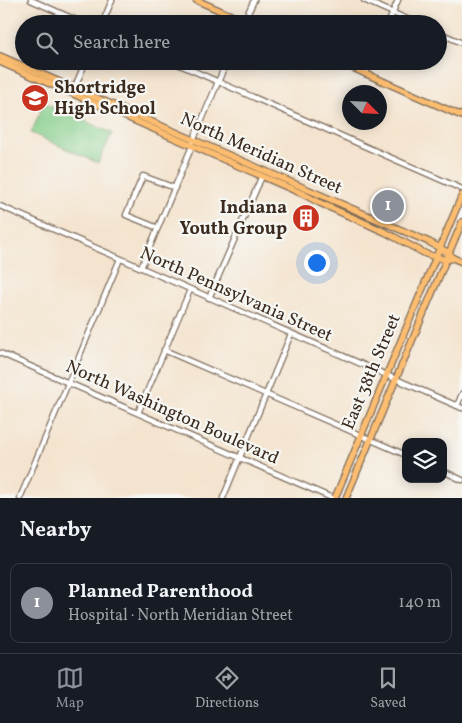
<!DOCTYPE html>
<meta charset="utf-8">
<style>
:root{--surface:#171b24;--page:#242831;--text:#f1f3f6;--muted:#9ea1a6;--line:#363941;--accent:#8c9099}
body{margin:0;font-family:Vollkorn,serif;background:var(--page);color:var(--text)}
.controls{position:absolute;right:15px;bottom:15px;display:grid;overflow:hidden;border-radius:10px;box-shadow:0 2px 12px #0003}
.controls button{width:45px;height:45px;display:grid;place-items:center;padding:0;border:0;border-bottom:1px solid var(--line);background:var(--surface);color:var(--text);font:25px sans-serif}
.compass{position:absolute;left:342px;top:85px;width:45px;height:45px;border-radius:50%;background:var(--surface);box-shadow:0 2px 12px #0003;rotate:114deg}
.you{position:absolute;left:316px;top:262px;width:18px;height:18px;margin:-12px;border:4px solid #fff;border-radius:50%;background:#1a73e8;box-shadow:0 0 0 8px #1a73e833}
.badge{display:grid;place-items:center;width:32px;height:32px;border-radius:50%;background:var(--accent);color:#fff;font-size:16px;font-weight:700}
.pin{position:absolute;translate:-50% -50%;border:2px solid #fff;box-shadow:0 1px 5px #0006}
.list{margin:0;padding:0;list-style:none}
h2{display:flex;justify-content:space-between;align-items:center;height:65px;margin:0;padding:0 20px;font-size:21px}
h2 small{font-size:16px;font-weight:400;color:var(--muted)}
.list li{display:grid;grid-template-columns:32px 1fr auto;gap:15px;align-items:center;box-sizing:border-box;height:80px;margin:0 10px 10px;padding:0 10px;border:1px solid var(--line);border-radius:10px}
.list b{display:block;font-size:19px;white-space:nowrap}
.list p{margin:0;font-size:16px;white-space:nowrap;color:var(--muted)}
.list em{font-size:16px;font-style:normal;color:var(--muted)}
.icon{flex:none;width:28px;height:28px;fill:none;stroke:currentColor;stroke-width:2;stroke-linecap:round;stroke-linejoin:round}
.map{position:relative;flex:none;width:462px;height:498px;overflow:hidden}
.search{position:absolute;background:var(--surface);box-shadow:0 2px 12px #0003;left:15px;right:15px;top:15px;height:55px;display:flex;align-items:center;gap:12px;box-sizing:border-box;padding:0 18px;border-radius:28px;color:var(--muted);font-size:19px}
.sheet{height:155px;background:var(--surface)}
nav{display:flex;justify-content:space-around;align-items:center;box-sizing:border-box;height:70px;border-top:1px solid var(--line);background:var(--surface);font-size:14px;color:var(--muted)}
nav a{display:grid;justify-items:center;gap:2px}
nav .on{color:var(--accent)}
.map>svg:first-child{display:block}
</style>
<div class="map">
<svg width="462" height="498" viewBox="0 0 462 498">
<rect width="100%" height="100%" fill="#f6f6f2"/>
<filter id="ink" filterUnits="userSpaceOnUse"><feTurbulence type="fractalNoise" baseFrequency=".02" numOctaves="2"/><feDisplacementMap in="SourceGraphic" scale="10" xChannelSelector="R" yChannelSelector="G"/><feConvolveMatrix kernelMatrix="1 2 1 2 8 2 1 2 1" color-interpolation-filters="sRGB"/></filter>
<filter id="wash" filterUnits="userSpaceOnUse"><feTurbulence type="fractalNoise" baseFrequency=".0096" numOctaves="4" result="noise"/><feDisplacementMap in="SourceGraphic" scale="20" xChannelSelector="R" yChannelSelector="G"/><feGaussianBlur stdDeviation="1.12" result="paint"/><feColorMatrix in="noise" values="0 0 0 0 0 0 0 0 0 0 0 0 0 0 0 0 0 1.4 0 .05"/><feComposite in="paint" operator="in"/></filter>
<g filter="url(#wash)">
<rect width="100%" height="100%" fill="#f4e4cf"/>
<path fill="#85ce8a" stroke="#607c54" d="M44,103l68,30 -14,30 -67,-30z"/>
</g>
<g filter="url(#ink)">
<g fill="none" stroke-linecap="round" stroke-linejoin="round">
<g stroke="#7c6b5c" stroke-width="7">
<path id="minor" d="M31,0l54,24
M364,0l54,24
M102,24l10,-24
M243,24l11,-24
M388,24l10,-24
M438,32l24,11
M171,61l291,128
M365,74l6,-13
M74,89l12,-28
M193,141l34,-80
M0,206l462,202
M158,228l-32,-13 17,-39 32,12
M141,268l51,-122
M209,298l53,-122
M164,350l242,105
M0,353l332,145
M457,406l5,-12
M138,413l52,-123
M443,471l19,9
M20,498l100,-239
M223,498l68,-164"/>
</g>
<g stroke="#7c6b5c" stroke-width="8">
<path id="major" d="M196,0l55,24
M0,56l429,186 20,11 4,5 9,4
M337,61l125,55
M0,62l303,132 17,9 65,29 41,22 20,6 7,-2
M335,498l127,-303
M346,498l116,-276"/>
</g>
<use href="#minor" stroke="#fff" stroke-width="4.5"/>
<use href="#major" stroke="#fcbd6f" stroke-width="5.5"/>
</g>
</g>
<defs>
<g id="school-disc" transform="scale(1.4375)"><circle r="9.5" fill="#c8321e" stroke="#f6f6f2"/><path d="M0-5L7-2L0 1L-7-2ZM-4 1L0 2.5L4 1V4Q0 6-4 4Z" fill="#fff"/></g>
<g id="building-disc" transform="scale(1.4375)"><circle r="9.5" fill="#c8321e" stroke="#f6f6f2"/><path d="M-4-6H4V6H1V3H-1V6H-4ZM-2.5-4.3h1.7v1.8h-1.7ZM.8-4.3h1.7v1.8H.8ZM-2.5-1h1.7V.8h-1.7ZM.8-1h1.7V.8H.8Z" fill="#fff"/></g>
</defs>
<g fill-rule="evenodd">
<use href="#school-disc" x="35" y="98"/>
<use href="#building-disc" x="306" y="218"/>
</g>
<g text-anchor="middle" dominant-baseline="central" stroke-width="4.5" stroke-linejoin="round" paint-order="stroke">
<g font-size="18" font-weight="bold" fill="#3b2a1e" stroke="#f6f6f2" text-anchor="start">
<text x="54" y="88">Shortridge<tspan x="54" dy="21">High School</tspan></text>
<text x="287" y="208" text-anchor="end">Indiana<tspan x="287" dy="21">Youth Group</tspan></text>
</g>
<g font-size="18" fill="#3b2a1e" stroke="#f6f6f2">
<text transform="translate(261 154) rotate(24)">North Meridian Street</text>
<text transform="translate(236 295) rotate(24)">North Pennsylvania Street</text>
<text transform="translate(372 372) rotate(-67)">East 38th Street</text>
<text transform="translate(172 413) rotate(24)">North Washington Boulevard</text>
</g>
</g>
</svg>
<div class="controls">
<button><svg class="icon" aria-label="layers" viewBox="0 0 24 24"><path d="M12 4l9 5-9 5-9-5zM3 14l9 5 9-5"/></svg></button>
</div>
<svg class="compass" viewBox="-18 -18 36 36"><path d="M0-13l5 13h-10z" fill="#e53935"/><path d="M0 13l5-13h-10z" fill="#9ea1a6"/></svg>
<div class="you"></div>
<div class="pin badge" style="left:388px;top:206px">1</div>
<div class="search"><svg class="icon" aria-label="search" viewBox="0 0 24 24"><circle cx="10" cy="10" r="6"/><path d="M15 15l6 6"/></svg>Search here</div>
</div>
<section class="sheet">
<h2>Nearby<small></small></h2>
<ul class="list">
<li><span class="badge">1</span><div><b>Planned Parenthood</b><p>Hospital · North Meridian Street</p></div><em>140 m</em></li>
</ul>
</section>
<nav>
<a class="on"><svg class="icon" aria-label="map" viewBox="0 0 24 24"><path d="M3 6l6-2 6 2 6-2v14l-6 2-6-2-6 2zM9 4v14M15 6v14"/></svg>Map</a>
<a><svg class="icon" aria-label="directions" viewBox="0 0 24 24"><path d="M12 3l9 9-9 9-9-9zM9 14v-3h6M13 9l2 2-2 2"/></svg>Directions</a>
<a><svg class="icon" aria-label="saved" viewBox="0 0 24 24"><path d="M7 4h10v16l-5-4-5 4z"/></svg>Saved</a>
</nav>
